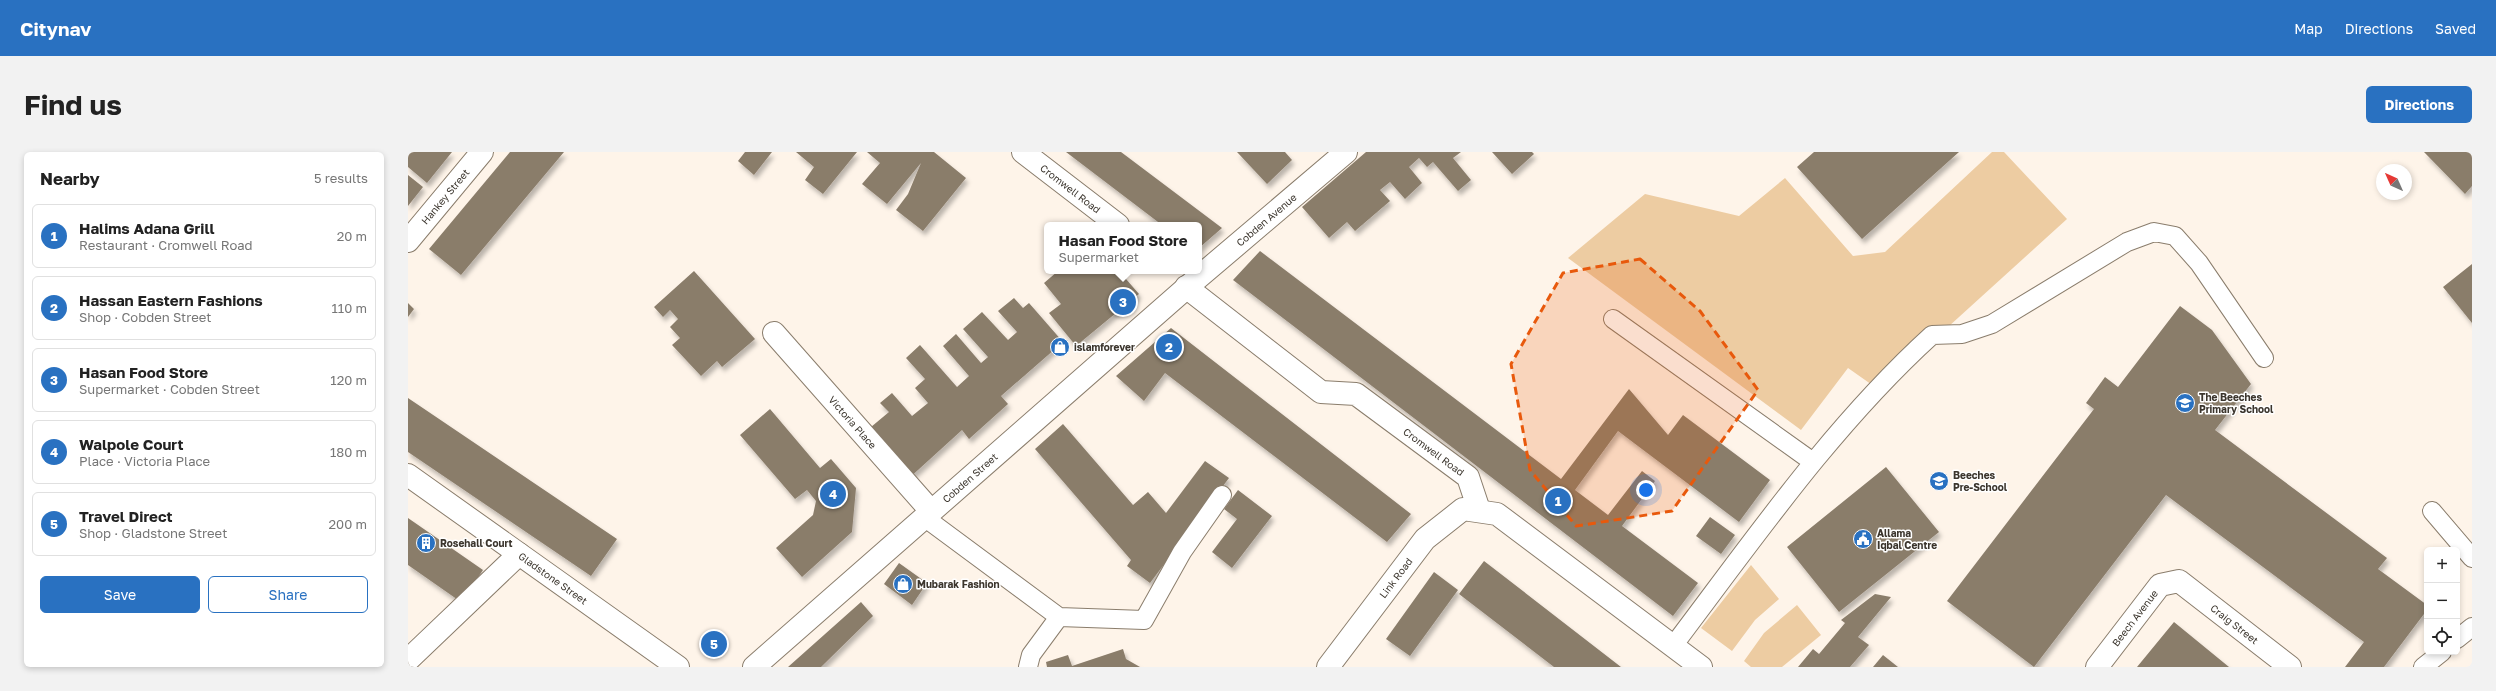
<!DOCTYPE html>
<meta charset="utf-8">
<style>
:root{--surface:#fff;--page:#f2f2f2;--text:#222;--muted:#767676;--line:#e0e0e0;--accent:#2971c1}
body{margin:0;font-family:"Golos Text",sans-serif;background:var(--page);color:var(--text)}
.controls{position:absolute;right:12px;bottom:12px;display:grid;overflow:hidden;border-radius:6px;box-shadow:0 2px 6px #0003}
.controls button{width:36px;height:36px;display:grid;place-items:center;padding:0;border:0;border-bottom:1px solid var(--line);background:var(--surface);color:var(--text);font:20px sans-serif}
.compass{position:absolute;left:1968px;top:12px;width:36px;height:36px;border-radius:50%;background:var(--surface);box-shadow:0 2px 6px #0003;rotate:315deg}
.you{position:absolute;left:1238px;top:338px;width:14px;height:14px;margin:-10px;border:3px solid #fff;border-radius:50%;background:#1a73e8;box-shadow:0 0 0 6px #1a73e833}
.badge{display:grid;place-items:center;width:26px;height:26px;border-radius:50%;background:var(--accent);color:#fff;font-size:13px;font-weight:700}
.pin{position:absolute;translate:-50% -50%;border:2px solid #fff;box-shadow:0 1px 4px #0006}
.popup{position:absolute;left:636px;top:70px;width:158px;height:52px;box-sizing:border-box;display:grid;place-content:center;border-radius:6px;background:var(--surface);filter:drop-shadow(0 1px 3px #0005);font-size:13px;white-space:nowrap;color:var(--muted)}
.popup b{font-size:15px;color:var(--text)}
.popup::after{content:'';position:absolute;left:50%;top:100%;margin-left:-8px;border:8px solid transparent;border-top-color:var(--surface)}
.list{margin:0;padding:0;list-style:none}
h2{display:flex;justify-content:space-between;align-items:center;height:52px;margin:0;padding:0 16px;font-size:17px}
h2 small{font-size:13px;font-weight:400;color:var(--muted)}
.list li{display:grid;grid-template-columns:26px 1fr auto;gap:12px;align-items:center;box-sizing:border-box;height:64px;margin:0 8px 8px;padding:0 8px;border:1px solid var(--line);border-radius:6px}
.list b{display:block;font-size:15px;white-space:nowrap}
.list p{margin:0;font-size:13px;white-space:nowrap;color:var(--muted)}
.list em{font-size:13px;font-style:normal;color:var(--muted)}
.actions{display:flex;gap:8px;padding:12px 16px}
.actions a{flex:1;padding:9px 0;border:1px solid var(--accent);border-radius:6px;text-align:center;font-size:14px;color:var(--accent)}
.actions .main{background:var(--accent);color:#fff}
.icon{flex:none;width:22px;height:22px;fill:none;stroke:currentColor;stroke-width:2;stroke-linecap:round;stroke-linejoin:round}
.map{position:relative;flex:none;width:2064px;height:515px;overflow:hidden;border-radius:6px}
header{display:flex;align-items:center;gap:24px;box-sizing:border-box;height:56px;padding:0 20px;background:var(--accent);color:#fff}
header strong{font-size:19px}
nav{display:flex;gap:22px;margin-inline-start:auto;font-size:14px}
.intro{display:flex;align-items:center;justify-content:space-between;box-sizing:border-box;height:96px;padding:0 24px}
h1{margin:0;font-size:28px}
.button{padding:10px 18px;border-radius:6px;background:var(--accent);color:#fff;font-size:14px;font-weight:700}
main{display:flex;gap:24px;padding:0 24px}
aside{flex:1;background:var(--surface);border-radius:6px;box-shadow:0 2px 6px #0003}
.map>svg:first-child{display:block}
</style>
<header>
<strong>Citynav</strong>
<nav><a>Map</a><a>Directions</a><a>Saved</a></nav>
</header>
<div class="intro"><h1>Find us</h1><a class="button">Directions</a></div>
<main>
<aside>
<h2>Nearby<small>5 results</small></h2>
<ul class="list">
<li><span class="badge">1</span><div><b>Halims Adana Grill</b><p>Restaurant · Cromwell Road</p></div><em>20 m</em></li>
<li><span class="badge">2</span><div><b>Hassan Eastern Fashions</b><p>Shop · Cobden Street</p></div><em>110 m</em></li>
<li><span class="badge">3</span><div><b>Hasan Food Store</b><p>Supermarket · Cobden Street</p></div><em>120 m</em></li>
<li><span class="badge">4</span><div><b>Walpole Court</b><p>Place · Victoria Place</p></div><em>180 m</em></li>
<li><span class="badge">5</span><div><b>Travel Direct</b><p>Shop · Gladstone Street</p></div><em>200 m</em></li>
</ul>
<div class="actions"><a class="main">Save</a><a>Share</a></div>
</aside>
<div class="map">
<svg width="2064" height="515" viewBox="0 0 2064 515">
<defs>
<filter id="shadow"><feDropShadow dx="2.5" dy="4.5" stdDeviation="2" flood-color="#0004"/></filter>
</defs>
<rect width="100%" height="100%" fill="#fef4e9"/>
<path fill="#edcca2" d="M1584,0h12l63,67 -119,108 -63,67 -37,-26 -47,62 -233,-172 77,-64 94,22 46,-38 68,78 32,-4z
M1343,413l28,34 -24,21 -23,31 -31,-23z
M1389,453l24,30 -39,32h-31l-7,-6 20,-28z"/>
<path fill="#8a7d6b" filter="url(#shadow)" d="M0,0h44l-25,31 -19,-16z
M102,0h54l-103,123 -32,-26z
M337,0h27l-18,23 -16,-14z
M388,0h61l-34,42 -18,-14 9,-13z
M459,0h67l32,26 -43,53 -27,-21 12,-16 13,-31 -34,41 -25,-20 18,-21z
M658,0h55l101,76 -23,20v-23h-37z
M829,0h48l7,8 -25,24z
M958,0h95l-8,6 18,22 -13,11 -25,-29 -6,5 -8,-9 -10,9 13,16 -17,16 -15,-17 -10,8 10,11 -35,30 -8,-9 -18,16 -27,-31z
M1084,0h40l2,2 -22,20z
M1406,0h145l-97,87 -65,-72z
M2016,0h48v34l-7,8z
M0,23l15,12 -15,19z
M852,99l301,228 68,-90 39,46 15,-20 87,65 -31,42 -121,-91 -43,59 33,25 34,-44 13,10 -33,45 76,57 -25,33 -440,-336z
M2064,112v59l-29,-36z
M286,119l61,68 -33,28 -5,-6 -16,15 -29,-31 8,-7 -10,-11 8,-8 -8,-9 -7,7 -9,-10z
M650,119h61l20,23 -63,52 -27,-33 12,-9 -17,-21z
M606,146l9,10 6,-5 34,39 -62,54 7,8 -39,35 -7,-9 -55,50 -42,-48 24,-20 -9,-9 12,-10 20,23 16,-13 -13,-15 10,-9 -19,-21 14,-13 37,42 12,-11 -26,-30 13,-12 25,29 7,-6 -25,-28 19,-17 26,28 9,-8 -19,-21z
M0,151l6,6 -6,8z
M1772,154l32,24 39,54 -36,46 172,128 -9,11 49,36v5l-43,57h-39l19,-25 -198,-147 -132,172 -87,-66 147,-192 -8,-6 19,-26 13,10z
M763,176l240,186 -24,28 -222,-169 -21,28 -28,-25z
M0,246l209,141 -26,37 -183,-124z
M362,257l50,59 11,-9 25,29 -4,44 -50,45 -26,-29 37,-33 3,-14 -9,-11 -12,9 -55,-64z
M655,272l70,81 15,-13 18,21 39,-52 24,17 -79,105 -23,-17 4,-6 -96,-111z
M1478,315l53,65 -100,80 -52,-65z
M830,338l34,26 -40,52 -20,-16 25,-33 -13,-10z
M1302,365l25,18 -14,19 -25,-18z
M0,366l75,52 -22,32 -53,-37z
M1076,409l137,106h-67l-95,-73z
M491,411l28,20 -15,22 -28,-21z
M1026,420l24,18 -48,66 -24,-17z
M1467,442l16,3 -33,40 11,8 -19,22h-52l15,-18 6,5 26,-31 -4,-3z
M453,450l12,14 -52,51h-33z
M1766,470l55,45h-92z
M715,497l3,10 14,8h-93l-1,-5 22,-7 4,11z
M1475,503l15,12h-25z"/>
<g fill="none" stroke-linecap="round" stroke-linejoin="round">
<g stroke="#8a7d6c" stroke-width="20">
<path id="lane" d="M1205,167l200,143
M2024,359l40,47
M516,365l135,100 -28,38 -3,12
M651,465l85,3 38,-68 40,-57
M2049,487l15,-12
M1265,494c81,-107 159,-220 259,-311l30,-1 30,-10 135,-82 27,-10 21,4 24,27 65,95
M2015,515l19,-15"/>
</g>
<g stroke="#8a7d6c" stroke-width="24">
<g id="street">
<path id="s1" d="M615,0l95,73"/>
<path id="s2" d="M0,89l74,-89"/>
<path id="s3" d="M778,135l135,105 35,2 112,83 11,33"/>
<path id="s4" d="M366,181l157,178"/>
<path id="s5" d="M0,323l270,192"/>
<path d="M0,508l111,-106"/>
<path id="s6" d="M346,515l439,-385 153,-130"/>
<path id="s7" d="M920,515l97,-128 38,-30 34,5 204,153"/>
<path id="s8" d="M1689,515l63,-82 19,-4 111,86"/>
</g>
</g>
<use href="#lane" stroke="#fff" stroke-width="18"/>
<use href="#street" stroke="#fff" stroke-width="22"/>
</g>
<path fill="#e8590c" fill-opacity="0.2" stroke="#e8590c" stroke-width="3" stroke-dasharray="8 5" stroke-linejoin="round" d="M1232,107l60,52 58,79 -86,121 -96,15 -46,-56 -19,-106 52,-91z"/>
<defs>
<g id="shop-disc" transform="scale(1)"><circle r="9.5" fill="#2971c1" stroke="#fff"/><path d="M-5-2.5h2.3a2.7 3.5 0 0 1 5.4 0H5L5.5 6h-11ZM-1.5-2.5h3a1.5 2.3 0 0 0-3 0Z" fill="#fff"/></g>
<g id="school-disc" transform="scale(1)"><circle r="9.5" fill="#2971c1" stroke="#fff"/><path d="M0-5L7-2L0 1L-7-2ZM-4 1L0 2.5L4 1V4Q0 6-4 4Z" fill="#fff"/></g>
<g id="civic-disc" transform="scale(1)"><circle r="9.5" fill="#2971c1" stroke="#fff"/><path d="M-.6-6.5H3V-4.5H.6V-3L4-1V1h2V6H-6V1h2V-1L-.6-3ZM-1.2 2.5V6h2.4V2.5Z" fill="#fff"/></g>
<g id="building-disc" transform="scale(1)"><circle r="9.5" fill="#2971c1" stroke="#fff"/><path d="M-4-6H4V6H1V3H-1V6H-4ZM-2.5-4.3h1.7v1.8h-1.7ZM.8-4.3h1.7v1.8H.8ZM-2.5-1h1.7V.8h-1.7ZM.8-1h1.7V.8H.8Z" fill="#fff"/></g>
</defs>
<g fill-rule="evenodd">
<use href="#shop-disc" x="652" y="195"/>
<use href="#school-disc" x="1777" y="251"/>
<use href="#school-disc" x="1531" y="329"/>
<use href="#civic-disc" x="1455" y="387"/>
<use href="#building-disc" x="18" y="391"/>
<use href="#shop-disc" x="495" y="432"/>
</g>
<g text-anchor="middle" dominant-baseline="central" stroke-width="3" stroke-linejoin="round" paint-order="stroke">
<g font-size="10" fill="#3b352d" stroke="#fff">
<text stroke="none"><textPath href="#s1" startOffset="60">Cromwell Road</textPath></text>
<text stroke="none"><textPath href="#s2" startOffset="58">Hankey Street</textPath></text>
<text stroke="none"><textPath href="#s6" startOffset="680">Cobden Avenue</textPath></text>
<text stroke="none"><textPath href="#s4" startOffset="119">Victoria Place</textPath></text>
<text stroke="none"><textPath href="#s3" startOffset="303">Cromwell Road</textPath></text>
<text stroke="none"><textPath href="#s6" startOffset="287">Cobden Street</textPath></text>
<text stroke="none"><textPath href="#s5" startOffset="178">Gladstone Street</textPath></text>
<text stroke="none"><textPath href="#s7" startOffset="112">Link Road</textPath></text>
<text stroke="none"><textPath href="#s8" startOffset="62">Beech Avenue</textPath></text>
<text stroke="none"><textPath href="#s8" startOffset="193">Craig Street</textPath></text>
</g>
<g font-size="10" font-weight="bold" fill="#3b352d" stroke="#fff" text-anchor="start">
<text x="666" y="195">islamforever</text>
<text x="1791" y="245">The Beeches<tspan x="1791" dy="12">Primary School</tspan></text>
<text x="1545" y="323">Beeches<tspan x="1545" dy="12">Pre-School</tspan></text>
<text x="1469" y="381">Allama<tspan x="1469" dy="12">Iqbal Centre</tspan></text>
<text x="32" y="391">Rosehall Court</text>
<text x="509" y="432">Mubarak Fashion</text>
</g>
</g>
</svg>
<div class="controls">
<button>+</button>
<button>−</button>
<button><svg class="icon" aria-label="locate" viewBox="0 0 24 24"><circle cx="12" cy="12" r="6"/><path d="M12 2v4M12 18v4M2 12h4M18 12h4"/></svg></button>
</div>
<svg class="compass" viewBox="-18 -18 36 36"><path d="M0-13l5 13h-10z" fill="#e53935"/><path d="M0 13l5-13h-10z" fill="#767676"/></svg>
<div class="you"></div>
<div class="pin badge" style="left:1150px;top:349px">1</div>
<div class="pin badge" style="left:761px;top:195px">2</div>
<div class="pin badge" style="left:715px;top:150px">3</div>
<div class="popup"><b>Hasan Food Store</b>Supermarket</div>
<div class="pin badge" style="left:425px;top:342px">4</div>
<div class="pin badge" style="left:306px;top:492px">5</div>
</div>
</main>
